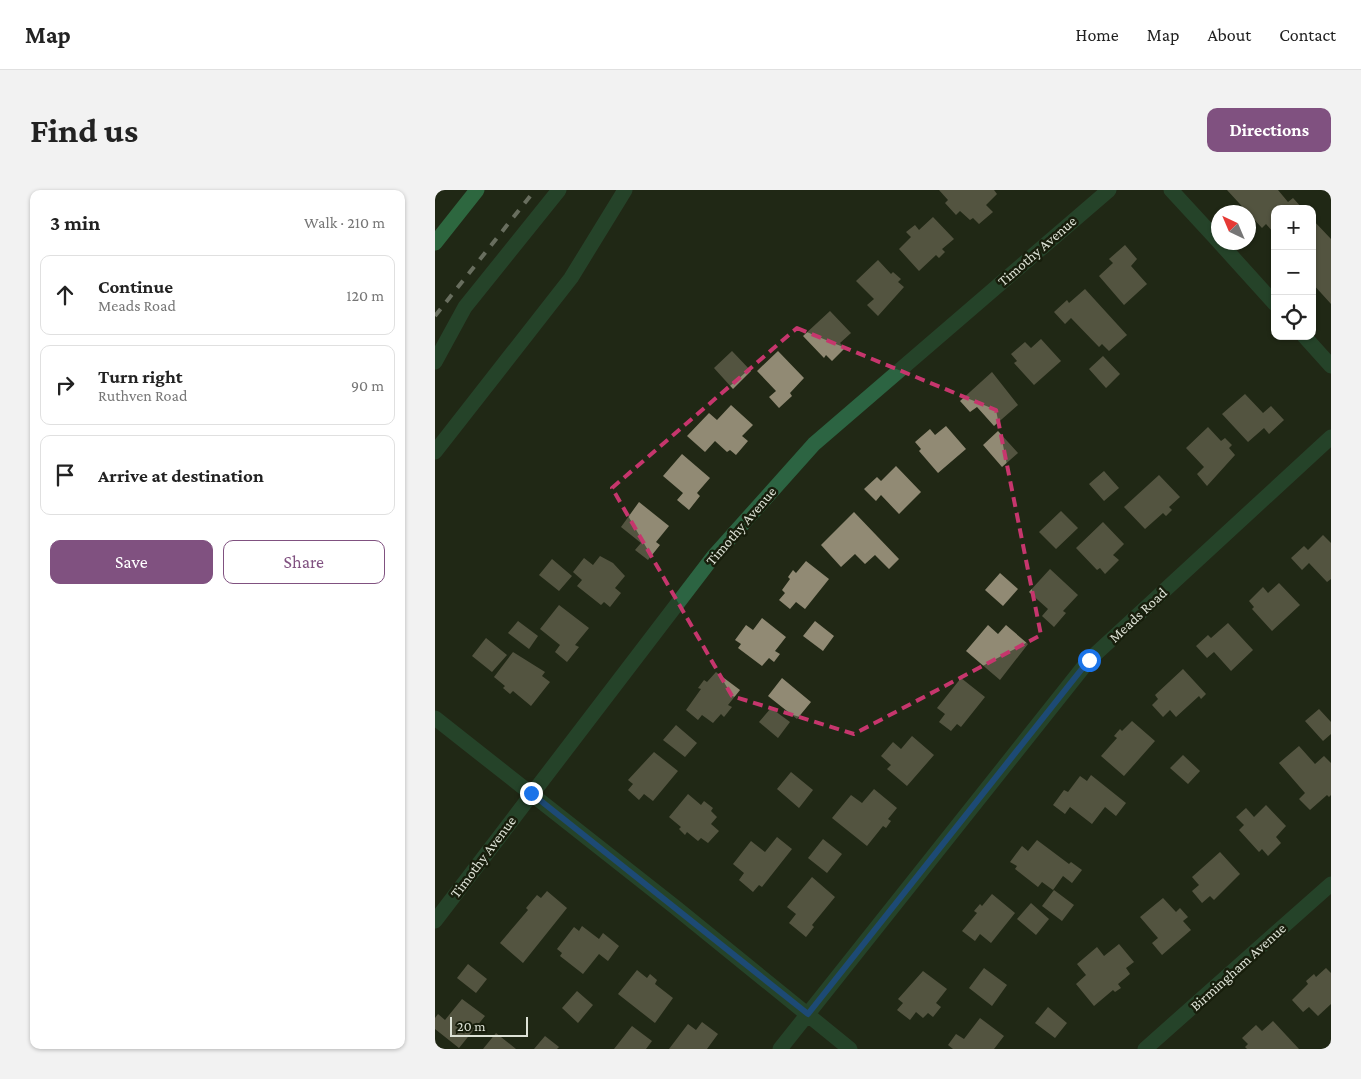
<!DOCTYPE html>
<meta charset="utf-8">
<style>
:root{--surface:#fff;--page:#f2f2f2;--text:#222;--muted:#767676;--line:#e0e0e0;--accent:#805180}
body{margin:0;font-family:"Crimson Pro",serif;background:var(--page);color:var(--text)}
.controls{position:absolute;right:15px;top:15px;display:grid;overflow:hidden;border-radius:10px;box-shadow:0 1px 4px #0004}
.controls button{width:45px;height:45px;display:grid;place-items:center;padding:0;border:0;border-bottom:1px solid var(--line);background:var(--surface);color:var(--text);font:25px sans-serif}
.compass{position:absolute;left:776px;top:15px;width:45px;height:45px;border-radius:50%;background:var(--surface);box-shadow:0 1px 4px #0004;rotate:316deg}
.scale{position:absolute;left:15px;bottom:12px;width:78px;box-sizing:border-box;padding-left:5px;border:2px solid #dde2d6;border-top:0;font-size:14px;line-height:18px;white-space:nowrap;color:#dde2d6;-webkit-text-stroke:4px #181e0c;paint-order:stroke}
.stop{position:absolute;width:15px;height:15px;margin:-11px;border:4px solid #1a73e8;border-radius:50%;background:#fff}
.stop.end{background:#1a73e8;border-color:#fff;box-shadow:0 1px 5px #0008}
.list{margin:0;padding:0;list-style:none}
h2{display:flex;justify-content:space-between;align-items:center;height:65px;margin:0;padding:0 20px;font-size:21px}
h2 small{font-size:16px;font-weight:400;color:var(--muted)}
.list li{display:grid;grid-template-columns:32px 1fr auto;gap:15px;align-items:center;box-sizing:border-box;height:80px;margin:0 10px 10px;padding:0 10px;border:1px solid var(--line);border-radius:10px}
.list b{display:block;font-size:19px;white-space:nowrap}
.list p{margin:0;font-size:16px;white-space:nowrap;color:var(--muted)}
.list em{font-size:16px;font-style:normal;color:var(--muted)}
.actions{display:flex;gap:10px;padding:15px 20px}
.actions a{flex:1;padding:11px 0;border:1px solid var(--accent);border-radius:10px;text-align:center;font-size:18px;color:var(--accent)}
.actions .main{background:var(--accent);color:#fff}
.icon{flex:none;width:28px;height:28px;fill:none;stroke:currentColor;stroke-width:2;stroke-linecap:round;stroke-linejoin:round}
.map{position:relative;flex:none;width:896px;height:859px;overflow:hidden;border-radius:10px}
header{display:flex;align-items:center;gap:30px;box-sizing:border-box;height:70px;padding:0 25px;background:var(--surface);border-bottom:1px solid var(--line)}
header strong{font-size:24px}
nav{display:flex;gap:28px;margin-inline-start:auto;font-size:18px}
.intro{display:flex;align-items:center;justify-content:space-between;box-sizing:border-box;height:120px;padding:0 30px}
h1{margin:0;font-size:35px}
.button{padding:12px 22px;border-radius:10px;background:var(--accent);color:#fff;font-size:18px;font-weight:700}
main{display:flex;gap:30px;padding:0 30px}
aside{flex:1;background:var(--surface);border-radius:10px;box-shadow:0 1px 4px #0004}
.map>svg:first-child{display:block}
</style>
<header>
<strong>Map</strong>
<nav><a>Home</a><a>Map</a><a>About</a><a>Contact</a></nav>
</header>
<div class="intro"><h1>Find us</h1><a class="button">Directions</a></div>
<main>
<aside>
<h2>3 min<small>Walk · 210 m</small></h2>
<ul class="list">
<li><svg class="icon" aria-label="ahead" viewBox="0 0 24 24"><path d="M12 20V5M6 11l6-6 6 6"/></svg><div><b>Continue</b><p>Meads Road</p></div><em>120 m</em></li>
<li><svg class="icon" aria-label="right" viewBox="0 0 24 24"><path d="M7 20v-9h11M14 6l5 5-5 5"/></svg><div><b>Turn right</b><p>Ruthven Road</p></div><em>90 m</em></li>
<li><svg class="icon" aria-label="arrive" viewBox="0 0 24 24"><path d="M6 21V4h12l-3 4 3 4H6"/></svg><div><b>Arrive at destination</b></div></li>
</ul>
<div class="actions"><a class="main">Save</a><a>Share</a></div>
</aside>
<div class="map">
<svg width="896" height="859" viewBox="0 0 896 859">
<rect width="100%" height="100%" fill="#212815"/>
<path fill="#918a74" d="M504,0h55l3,4 -11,11 7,7 -14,12 -6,-6 -3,2 -10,-9 -4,4 -11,-12 3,-3z
M792,0h51l10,12 5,-4 10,11h-28v25l-9,-10 -4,4z
M498,27l21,22 -12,10 3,3 -6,6 -3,-3 -17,16 -20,-22 12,-12 -5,-5 9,-7 4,5z
M877,29l19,20v65l-19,-21 2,-6 -2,-2z
M690,55l12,14 -6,7 16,18 -23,21 -25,-29 14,-13 -4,-4z
M443,70l13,14 2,-2 8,7 -3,3 6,5 -26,29 -11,-11 7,-6 -18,-18z
M650,99l42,46 -18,16 -7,-7 -3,3 -28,-29 -6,6 -11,-12 13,-12 2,3z
M395,121l21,22 -11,10 5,5 -13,13 -6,-6 -2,3 -21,-22z
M606,149l20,22 -27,24 -20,-22 3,-2 -6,-7 14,-12 6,6z
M297,161l19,20 -18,18 -19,-21z
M343,161l26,27 -14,15 2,3 -13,12 -10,-11 7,-6 -19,-20z
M668,166l17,18 -14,14 -17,-19z
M557,182l26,33 -24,21 -17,-19 -7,5 -10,-11z
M810,204l18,19 8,-7 13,14 -15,14 -5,-6 -16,14 -26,-28z
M296,215l22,20 -11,11 6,5 -12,14 -6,-5 -3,2 -12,-11 -10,11 -18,-16 22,-23 8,7z
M511,236l20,23 -28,24 -19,-22 2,-2 -6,-7 15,-13 5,6z
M773,237l13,14 4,-3 7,7 -3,3 6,7 -28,31 -10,-12 7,-7 -18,-19z
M563,241l20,22 -16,14 -19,-22z
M247,264l28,24 -13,15 3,3 -11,14 -12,-10 6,-7 -20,-17z
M461,276l25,26 -22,22 -18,-19 -5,6 -12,-12 13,-12 4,4z
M669,281l15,17 -15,13 -15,-17z
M724,285l21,22 -11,10 3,3 -6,6 -3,-3 -18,16 -21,-22z
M204,312l30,24 -13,16 4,3 -12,15 -13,-10 6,-7 -20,-16z
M626,321l17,17 -22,21 -17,-17z
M419,322l45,47 -10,10 -14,-14 -10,9 -10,-10 -14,13 -20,-22z
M668,332l21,22 -11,11 6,5 -14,14 -5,-6 -3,2 -21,-22z
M888,345l8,8v36l-4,3 -18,-19 -7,7 -11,-12 13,-12 4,4z
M165,366l13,7 12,13 -10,12 6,5 -11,14 -6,-5 -3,3 -24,-19 5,-6 -9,-8 11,-14 9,7z
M117,369l20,17 -13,15 -20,-16z
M371,371l23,18 -24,30 -9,-7 -6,7 -11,-9 6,-7 -3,-3 8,-11 -2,-2 5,-7 3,3z
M615,379l28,26 -15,16 3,2 -12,14 -12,-11 6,-7 -19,-17z
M565,383l18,16 -15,17 -18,-16z
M844,393l21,22 -28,26 -20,-22 2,-2 -5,-6 14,-14 5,6z
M124,415l30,23 -14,17 4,2 -12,15 -12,-10 5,-7 -20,-16z
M327,428l24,19 -11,14 5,3 -6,8 -5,-4 -7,8 -24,-18 3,-4 -6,-4 11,-15 7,5z
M83,431l20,15 -9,13 -21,-16z
M380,431l19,15 -11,15 -20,-15z
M793,433l25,27 -22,21 -17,-19 -7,6 -11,-12 12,-11 3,3z
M553,435l10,9 8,-9 22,19 -28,36 -34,-29z
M51,448l21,17 -15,17 -20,-16z
M78,462l32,20 -3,4 8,6 -19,24 -18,-15 -3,3 -7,-6 2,-2 -11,-9z
M748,479l23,25 -5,5 -2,-3 -23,21 -6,-7 -7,7 -11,-12 6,-6 -3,-4z
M281,482l24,18 -12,15 4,2 -8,10 -3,-3 -8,9 -11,-8 -4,5 -12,-10 15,-21 -3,-1 6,-8 3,2z
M347,488l29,24 -14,17 -29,-23z
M526,488l24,19 -24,30 -4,-3 -6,7 -12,-9 6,-8 -8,-6z
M336,518l19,14 -12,16 -19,-16z
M884,519l12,13v12l-8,7 -18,-20z
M697,531l23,20 -31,35 -23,-20 16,-18 -3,-2 6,-7 2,2z
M241,535l21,18 -12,14 -22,-17z
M477,546l22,19 -27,31 -20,-17 4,-4 -10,-9 12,-14 8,7z
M864,556l16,18 9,-8 7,7v32l-2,2 -2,-2 -17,15 -11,-11 6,-6 -26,-30z
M219,562l24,19 -25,30 -9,-7 -5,6 -11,-10 5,-6 -5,-4z
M748,565l17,16 -12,13 -18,-16z
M356,582l22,18 -14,18 -22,-19z
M656,585l35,28 -10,13 -11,-9 -13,17 -22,-17 -5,7 -12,-9 11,-15 4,2 12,-16 7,5z
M439,599l23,19 -9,11 3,2 -5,7 -3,-2 -16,20 -35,-28 19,-23 11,8z
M253,604l13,11 3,-4 9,7 -2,3 6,6 -6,7 8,7 -11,12 -7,-5 -3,3 -11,-9 -2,3 -6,-6 2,-2 -12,-10z
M831,615l20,21 -10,11 5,6 -13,13 -6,-7 -3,3 -20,-22 5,-5 -8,-8 10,-9 8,9z
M342,647l15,12 -30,38 -3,-2 -6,7 -14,-12 5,-7 -11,-9 18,-23 14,11z
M388,649l19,15 -15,19 -19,-15z
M602,650l32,24 2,-2 11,8 -10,13 -9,-7 -10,14 -11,-8 -4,5 -23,-18 2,-3 -7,-4 12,-16 6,5z
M785,662l20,22 -26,26 -4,-4 -8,7 -10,-12 7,-6 -7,-8z
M377,687l23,20 -23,28 2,2 -8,10 -17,-14 7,-9 -9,-7z
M619,700l20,15 -12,16 -20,-15z
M112,701l20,17 -44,55 -23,-20 28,-33 -2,-2 11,-13 4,3z
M557,704l23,19 -24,30 -11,-9 -5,7 -13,-10 15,-18 -3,-2 6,-7 2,2z
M728,708l13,14 4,-4 8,9 -5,4 8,9 -29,25 -10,-12 6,-5 -18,-21z
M596,713l18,16 -13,16 -19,-16z
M147,736l17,13 4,-6 16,13 -11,15 -9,-7 -16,20 -23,-18 2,-3 -5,-4 17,-22 5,4z
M684,754l15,18 -8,6 4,6 -12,10 3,4 -6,4 -2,-2 -19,16 -18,-22 10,-9 -9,-11 20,-17 7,9z
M33,774l19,15 -11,14 -19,-15z
M549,778l23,17 -15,21 -23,-18z
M891,778l5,5v31l-13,12 -9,-9 -6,5 -11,-12 16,-16 -2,-3 8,-7 2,3z
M202,780l10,8 3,-4 7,6 -2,4 18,14 -18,25 -37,-29z
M488,781l24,18 -11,14 5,4 -8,10 -5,-4 -5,5 -7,-6 -6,8 -13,-10 6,-7 -5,-4z
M142,801l16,14 -15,18 -16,-15z
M27,809l23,17 -26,32 -24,-19v-11l3,-4 7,6z
M613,817l19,16 -12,15 -20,-15z
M545,828l24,18 -10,13h-41l-5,-4 8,-11 8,5z
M838,831l26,28h-52l-2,-2 3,-3 -6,-6 14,-13 6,6z
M267,832l16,12 -11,15h-38l19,-25 8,6z
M197,836l20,15 -6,8h-32z
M61,843l20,16h-33z
M110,846l14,11 -2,2h-23z"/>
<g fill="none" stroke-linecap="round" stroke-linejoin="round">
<path stroke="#2c6442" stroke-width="15" d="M736,0l48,52
M784,52l56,62
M869,146l27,30
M0,172l30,-55 94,-117
M0,262l136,-174 54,-88
M0,528l240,189 175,142
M0,731l278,-364 101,-113 295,-254
M345,859l309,-389 242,-223
M710,859l186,-165"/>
<path stroke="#3db472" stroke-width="15" d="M0,53l42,-53"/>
<path stroke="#bfc4b7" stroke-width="4" stroke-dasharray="9 9" stroke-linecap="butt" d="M0,126l100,-126"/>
</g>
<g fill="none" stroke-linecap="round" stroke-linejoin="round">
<path stroke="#1a73e8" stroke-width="6" d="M96,603l277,221 281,-354"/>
</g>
<path d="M0 0H896V859H0ZM362,138l199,82 45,225 -187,99 -122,-38 -120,-208z" fill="#212815" fill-opacity=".55" fill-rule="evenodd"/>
<path fill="none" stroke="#c6366d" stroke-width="4" stroke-dasharray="10 6" stroke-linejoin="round" d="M362,138l199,82 45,225 -187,99 -122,-38 -120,-208z"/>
<g text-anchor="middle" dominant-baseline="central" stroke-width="5" stroke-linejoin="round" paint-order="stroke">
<g font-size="15" fill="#dde2d6" stroke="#181e0c">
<text transform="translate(602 61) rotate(-41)">Timothy Avenue</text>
<text transform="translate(306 336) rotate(-49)">Timothy Avenue</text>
<text transform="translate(703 425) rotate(-43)">Meads Road</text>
<text transform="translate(48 667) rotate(-53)">Timothy Avenue</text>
<text transform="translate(803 777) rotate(-42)">Birmingham Avenue</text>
</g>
</g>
</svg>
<div class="controls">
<button>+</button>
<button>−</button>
<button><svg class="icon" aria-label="locate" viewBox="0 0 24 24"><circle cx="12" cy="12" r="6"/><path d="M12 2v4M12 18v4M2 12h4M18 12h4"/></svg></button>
</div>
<svg class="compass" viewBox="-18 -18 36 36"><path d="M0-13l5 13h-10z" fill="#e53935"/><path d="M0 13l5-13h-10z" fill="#767676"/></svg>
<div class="scale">20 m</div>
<div class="stop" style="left:654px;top:470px"></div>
<div class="stop end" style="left:96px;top:603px"></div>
</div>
</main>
